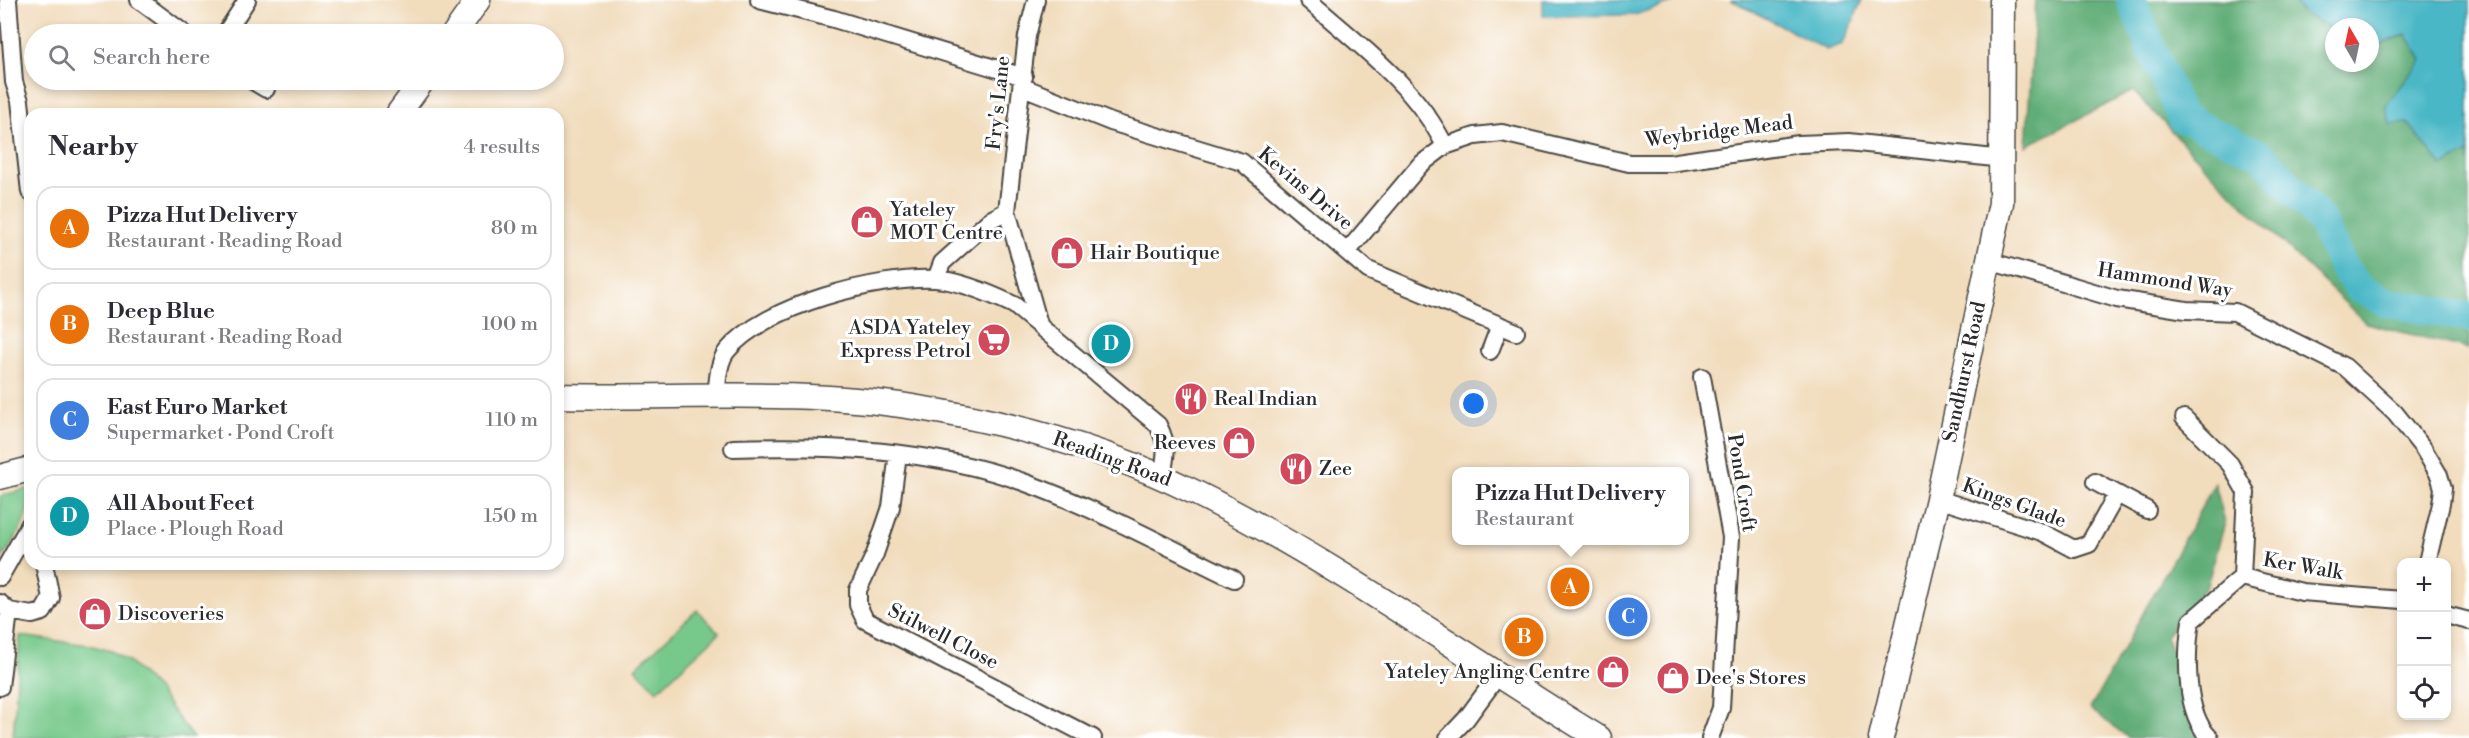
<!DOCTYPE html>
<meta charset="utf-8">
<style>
:root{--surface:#fff;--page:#f7f7f7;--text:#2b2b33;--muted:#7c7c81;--line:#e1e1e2;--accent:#111827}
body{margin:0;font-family:"Libre Bodoni",serif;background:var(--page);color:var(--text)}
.controls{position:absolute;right:18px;bottom:18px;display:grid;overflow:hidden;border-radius:12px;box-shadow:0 3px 9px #0003}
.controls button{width:54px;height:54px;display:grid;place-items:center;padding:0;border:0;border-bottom:2px solid var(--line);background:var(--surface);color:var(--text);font:30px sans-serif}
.compass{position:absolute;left:2325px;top:18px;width:54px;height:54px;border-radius:50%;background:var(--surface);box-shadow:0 3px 9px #0003;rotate:351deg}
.you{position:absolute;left:1474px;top:404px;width:21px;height:21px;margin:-15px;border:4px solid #fff;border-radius:50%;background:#1a73e8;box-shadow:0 0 0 9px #1a73e833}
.badge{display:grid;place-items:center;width:39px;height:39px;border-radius:50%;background:var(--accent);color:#fff;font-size:20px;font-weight:700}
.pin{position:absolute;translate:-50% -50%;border:3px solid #fff;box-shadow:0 2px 6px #0006}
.popup{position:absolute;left:1452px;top:467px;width:237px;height:78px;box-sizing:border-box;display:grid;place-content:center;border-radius:12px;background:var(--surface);filter:drop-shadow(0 2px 4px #0005);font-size:20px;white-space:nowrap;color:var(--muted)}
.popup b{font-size:22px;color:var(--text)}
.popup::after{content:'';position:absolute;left:50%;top:100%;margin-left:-12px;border:12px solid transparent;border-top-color:var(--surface)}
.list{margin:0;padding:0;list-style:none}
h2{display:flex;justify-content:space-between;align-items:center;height:78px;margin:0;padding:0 24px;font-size:26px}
h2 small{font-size:20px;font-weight:400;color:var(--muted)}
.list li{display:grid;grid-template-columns:39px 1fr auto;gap:18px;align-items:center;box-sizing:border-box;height:84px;margin:0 12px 12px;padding:0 12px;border:2px solid var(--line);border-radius:18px}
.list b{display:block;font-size:22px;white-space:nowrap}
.list p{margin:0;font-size:20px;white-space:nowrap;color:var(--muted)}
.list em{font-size:20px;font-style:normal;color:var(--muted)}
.icon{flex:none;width:33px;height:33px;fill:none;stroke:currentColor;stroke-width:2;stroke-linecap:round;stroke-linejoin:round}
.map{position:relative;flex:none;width:2469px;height:738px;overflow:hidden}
.search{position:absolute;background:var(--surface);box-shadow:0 3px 9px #0003;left:24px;top:24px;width:540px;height:66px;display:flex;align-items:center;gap:15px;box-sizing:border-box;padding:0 21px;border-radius:33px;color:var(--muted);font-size:22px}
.panel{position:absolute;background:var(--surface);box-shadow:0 3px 9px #0003;left:24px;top:108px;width:540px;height:462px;border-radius:18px}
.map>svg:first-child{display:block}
</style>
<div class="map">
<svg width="2469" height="738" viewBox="0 0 2469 738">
<rect width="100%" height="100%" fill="#fff"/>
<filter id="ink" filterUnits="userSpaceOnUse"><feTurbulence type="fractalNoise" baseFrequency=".0167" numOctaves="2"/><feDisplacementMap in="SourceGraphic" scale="12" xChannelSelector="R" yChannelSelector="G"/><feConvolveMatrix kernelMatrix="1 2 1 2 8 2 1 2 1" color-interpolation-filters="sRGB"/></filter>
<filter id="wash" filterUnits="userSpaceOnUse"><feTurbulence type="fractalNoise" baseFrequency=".008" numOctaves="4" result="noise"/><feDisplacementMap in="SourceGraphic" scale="24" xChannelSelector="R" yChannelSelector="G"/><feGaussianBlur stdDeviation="1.35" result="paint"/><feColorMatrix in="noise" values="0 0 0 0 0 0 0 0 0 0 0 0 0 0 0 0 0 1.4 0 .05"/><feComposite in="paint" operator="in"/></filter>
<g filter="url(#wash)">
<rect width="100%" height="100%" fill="#f1dcbc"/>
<path fill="#77c98b" stroke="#517a5b" stroke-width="1.5" d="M30,488c0,29 -12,49 -30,72v-64z
M697,610l22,23 -62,58 -22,-23z
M20,636l69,9 22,6 17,10 29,28 36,49h-180z"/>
<path fill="#61ad77" stroke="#466c51" stroke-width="1.5" d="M2036,0h257l10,13 31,17v33h36v-14l36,-15 16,26 -36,45 22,18 34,43 27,-13v196l-103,-26 -138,-133 -95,-99 -107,55z
M2215,483l10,40 -18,62 -41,51 36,102h-73l-39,-29z"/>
<path fill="#4ab7c6" stroke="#3a7178" stroke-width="1.5" d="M1543,0h139l-48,15 -91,1z
M1731,0h131l-19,44 -16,6z
M2293,0h176v153l-27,13 -34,-43 -18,2 -4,-20 36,-45 -16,-26 -36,15v-22h-36v3l-31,-17z"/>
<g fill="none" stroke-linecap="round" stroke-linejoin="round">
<path stroke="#4ab7c6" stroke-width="30" d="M2131,0l50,117 80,38 59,64 23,48 17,22 29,14 80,14"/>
</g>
</g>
<g filter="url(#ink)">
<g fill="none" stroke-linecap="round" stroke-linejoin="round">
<g stroke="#494641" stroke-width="20">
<path id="street" d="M8,0l6,82 6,19 10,91
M139,0l46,34
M759,0l75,19 190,58
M1036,0l-9,36 -20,175 32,113
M1308,0c49,43 108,86 137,146l30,-10 27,-3 127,30h41l129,-19 50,-2 154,17
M225,34l22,-34
M251,80l15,9
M1023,87l88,35 131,40 126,108 148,62
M1347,252l73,-87 25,-19
M1989,261l128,38 69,11 49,2 110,55 50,46 28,35 16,27 4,13 -2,16 -14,58
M936,279l6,-16 48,-43 17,-9
M1490,351l10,-26
M1702,377l29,160 -10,171 -11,30
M716,395c2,-14 2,-33 11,-44 37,-46 152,-75 208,-72 26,2 56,15 79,26l144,120c10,19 9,31 3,52
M2184,418l46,46 16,28 -4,85
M733,448c97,-3 200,1 293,35 72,26 139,63 208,96
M898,454l-7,53 -16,47 -17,36v15l7,15 228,118
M2095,482l52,28
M1938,499l104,33 32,17 15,-5 28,-50
M0,577l30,-53
M0,603l9,8 -9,76
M9,611l23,4 11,-3 8,-14 -7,-34
M2446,615l23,6
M1448,738l18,-19 33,-45
M2210,738c-26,-25 -24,-84 -19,-117l51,-44 60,15 100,8"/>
</g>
<g stroke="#494641" stroke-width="27">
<path id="secondary" d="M454,34l24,-34
M398,114l25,-34
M558,396c119,3 237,-8 355,11 95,15 195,42 281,85 142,70 270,164 405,246
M0,477l30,-8
M1881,738l57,-239 63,-296 1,-203"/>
</g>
<use href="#street" stroke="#fff" stroke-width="16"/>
<use href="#secondary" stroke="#fff" stroke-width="24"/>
</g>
</g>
<defs>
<g id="shop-disc" transform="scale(1.725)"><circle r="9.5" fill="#d1495b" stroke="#fff"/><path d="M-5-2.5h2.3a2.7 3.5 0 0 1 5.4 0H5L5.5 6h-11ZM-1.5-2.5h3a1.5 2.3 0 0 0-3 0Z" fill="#fff"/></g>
<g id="supermarket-disc" transform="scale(1.725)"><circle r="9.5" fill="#d1495b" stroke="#fff"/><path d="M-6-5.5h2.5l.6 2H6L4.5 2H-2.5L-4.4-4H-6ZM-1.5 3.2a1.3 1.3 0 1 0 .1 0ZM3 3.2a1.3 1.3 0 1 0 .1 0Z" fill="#fff"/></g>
<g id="restaurant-disc" transform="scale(1.725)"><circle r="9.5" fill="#d1495b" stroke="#fff"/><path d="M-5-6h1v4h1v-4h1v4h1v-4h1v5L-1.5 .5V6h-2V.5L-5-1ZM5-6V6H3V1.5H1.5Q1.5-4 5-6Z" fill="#fff"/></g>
</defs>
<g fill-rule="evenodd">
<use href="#shop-disc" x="867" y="222"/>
<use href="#shop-disc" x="1067" y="253"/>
<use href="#supermarket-disc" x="994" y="340"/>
<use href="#restaurant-disc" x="1191" y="399"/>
<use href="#shop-disc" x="1239" y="443"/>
<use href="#restaurant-disc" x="1296" y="469"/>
<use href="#shop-disc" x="95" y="614"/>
<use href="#shop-disc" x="1613" y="672"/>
<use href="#shop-disc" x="1673" y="678"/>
</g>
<g text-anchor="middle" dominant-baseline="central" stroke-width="6" stroke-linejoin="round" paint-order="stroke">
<g font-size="20" fill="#2b2b2b" stroke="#fff">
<text transform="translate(999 103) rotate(-84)">Fry's Lane</text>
<text transform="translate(1719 132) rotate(-7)">Weybridge Mead</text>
<text transform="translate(1305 189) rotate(40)">Kevins Drive</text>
<text transform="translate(2165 281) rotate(9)">Hammond Way</text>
<text transform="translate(1965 372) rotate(-78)">Sandhurst Road</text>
<text transform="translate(1112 460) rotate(20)">Reading Road</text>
<text transform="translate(1741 483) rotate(81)">Pond Croft</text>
<text transform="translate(2014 504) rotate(20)">Kings Glade</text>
<text transform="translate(2303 567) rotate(10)">Ker Walk</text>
<text transform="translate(943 637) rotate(27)">Stilwell Close</text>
</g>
<g font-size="20" fill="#2b2b2b" stroke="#fff" text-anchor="start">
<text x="890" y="210">Yateley<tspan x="890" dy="23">MOT Centre</tspan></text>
<text x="1090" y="253">Hair Boutique</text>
<text x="971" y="328" text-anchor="end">ASDA Yateley<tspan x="971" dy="23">Express Petrol</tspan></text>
<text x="1214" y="399">Real Indian</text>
<text x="1216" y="443" text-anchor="end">Reeves</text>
<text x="1319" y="469">Zee</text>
<text x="118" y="614">Discoveries</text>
<text x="1590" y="672" text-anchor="end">Yateley Angling Centre</text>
<text x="1696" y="678">Dee's Stores</text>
</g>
</g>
</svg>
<div class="controls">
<button>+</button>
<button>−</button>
<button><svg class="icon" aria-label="locate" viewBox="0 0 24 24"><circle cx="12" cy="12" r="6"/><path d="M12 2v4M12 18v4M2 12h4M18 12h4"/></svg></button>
</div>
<svg class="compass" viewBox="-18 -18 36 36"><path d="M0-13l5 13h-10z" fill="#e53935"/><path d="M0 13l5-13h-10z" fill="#7c7c81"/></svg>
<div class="you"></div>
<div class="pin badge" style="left:1570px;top:587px;background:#e8710a">A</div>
<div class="popup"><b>Pizza Hut Delivery</b>Restaurant</div>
<div class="pin badge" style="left:1524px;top:637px;background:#e8710a">B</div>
<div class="pin badge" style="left:1628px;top:617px;background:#3f7fe0">C</div>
<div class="pin badge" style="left:1111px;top:344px;background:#0f9aa8">D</div>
<div class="search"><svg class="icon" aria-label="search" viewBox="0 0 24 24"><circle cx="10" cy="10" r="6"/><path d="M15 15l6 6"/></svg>Search here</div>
<section class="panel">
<h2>Nearby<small>4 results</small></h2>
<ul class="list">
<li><span class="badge" style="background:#e8710a">A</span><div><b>Pizza Hut Delivery</b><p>Restaurant · Reading Road</p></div><em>80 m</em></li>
<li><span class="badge" style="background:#e8710a">B</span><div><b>Deep Blue</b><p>Restaurant · Reading Road</p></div><em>100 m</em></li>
<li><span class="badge" style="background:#3f7fe0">C</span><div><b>East Euro Market</b><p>Supermarket · Pond Croft</p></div><em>110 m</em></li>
<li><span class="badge" style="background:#0f9aa8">D</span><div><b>All About Feet</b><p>Place · Plough Road</p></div><em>150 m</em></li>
</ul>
</section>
</div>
